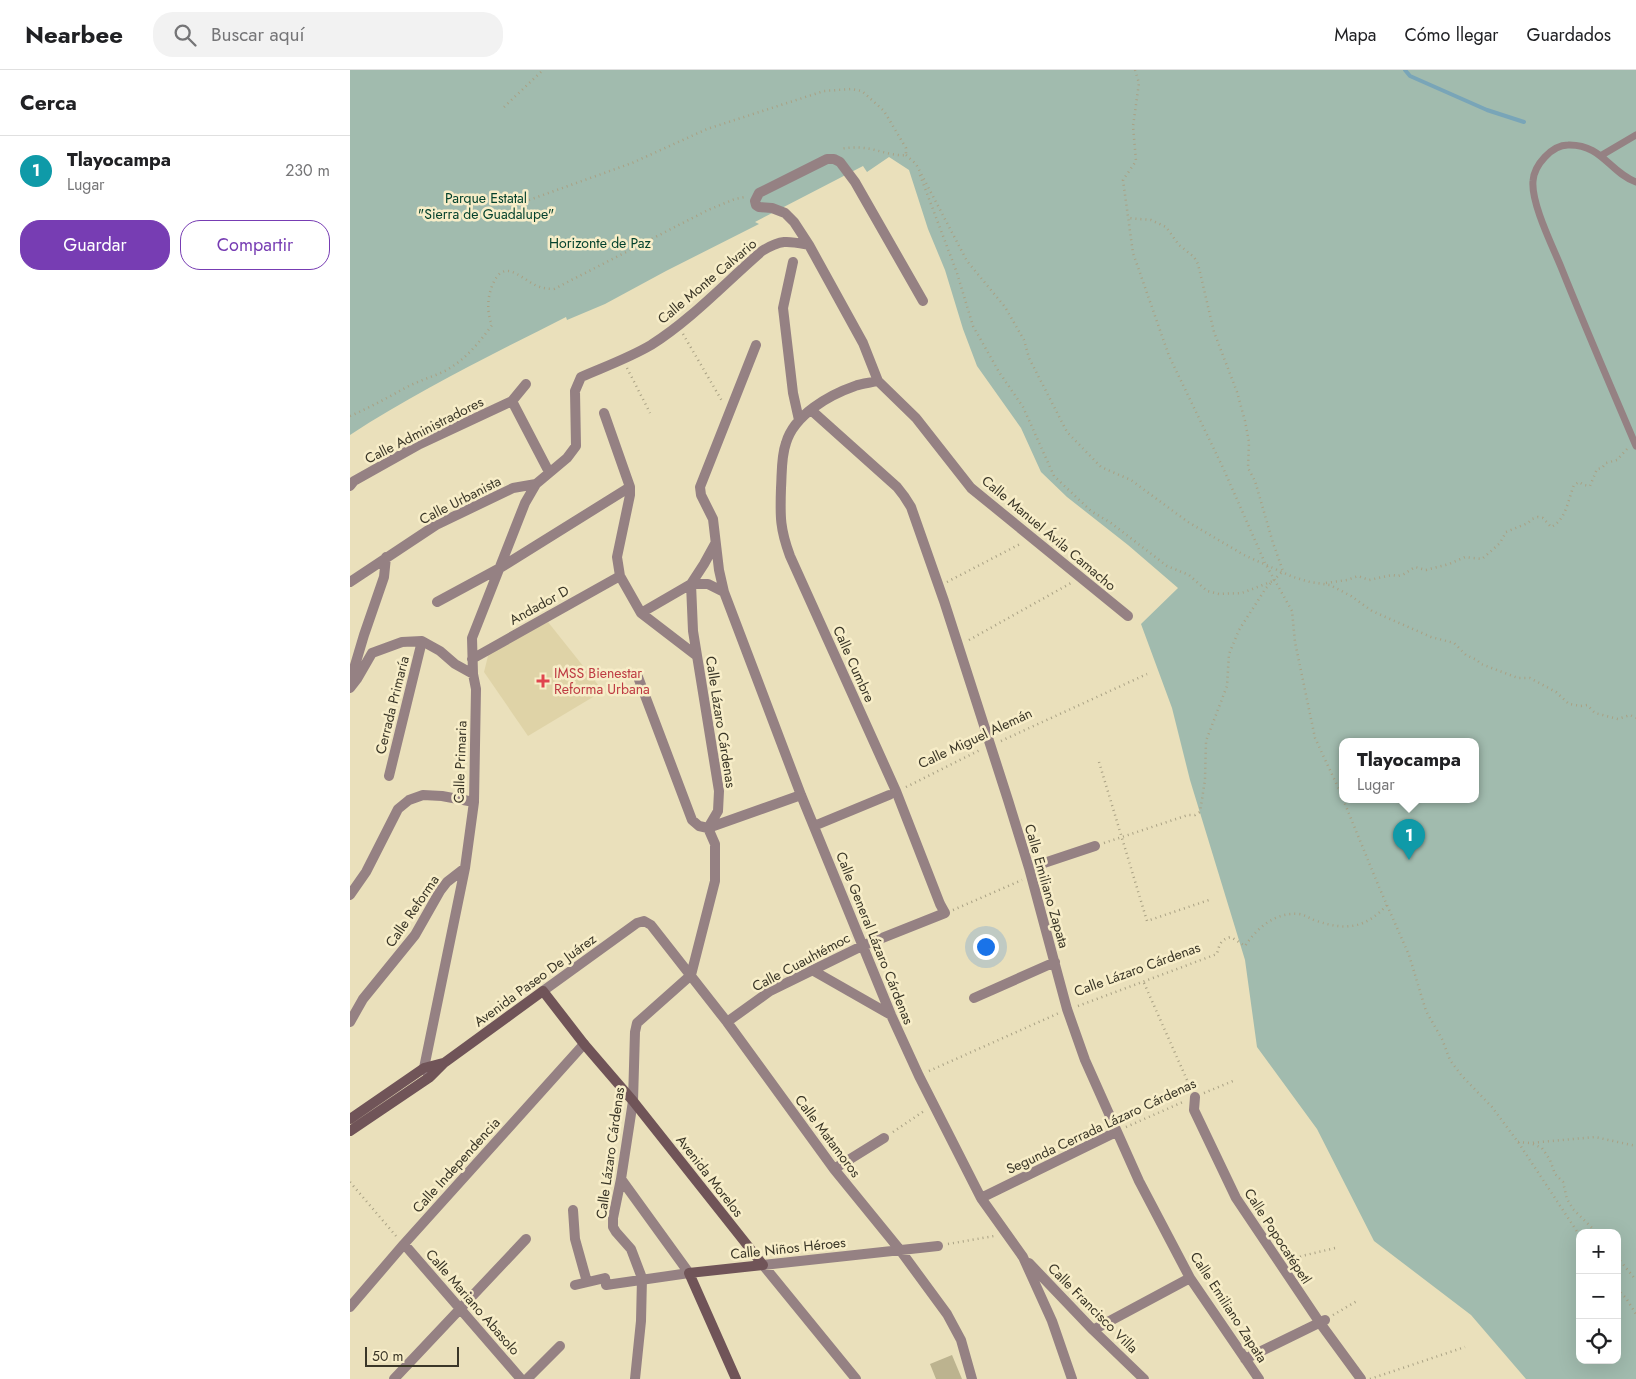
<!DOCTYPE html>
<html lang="es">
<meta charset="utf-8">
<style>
:root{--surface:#fff;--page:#f2f2f2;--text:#202124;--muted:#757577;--line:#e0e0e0;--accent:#773db3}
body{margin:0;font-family:Jost,sans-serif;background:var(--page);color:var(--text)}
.controls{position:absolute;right:15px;bottom:15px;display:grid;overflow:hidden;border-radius:10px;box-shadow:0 5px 20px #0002}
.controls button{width:45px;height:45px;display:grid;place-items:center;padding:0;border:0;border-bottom:1px solid var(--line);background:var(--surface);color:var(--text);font:25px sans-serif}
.scale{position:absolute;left:15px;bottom:12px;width:94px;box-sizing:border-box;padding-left:5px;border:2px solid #3a3627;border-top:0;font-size:14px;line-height:18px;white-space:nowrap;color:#3a3627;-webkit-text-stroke:4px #f7edc8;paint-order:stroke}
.you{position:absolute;left:635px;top:876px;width:18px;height:18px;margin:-12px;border:4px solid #fff;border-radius:50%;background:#1a73e8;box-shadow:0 0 0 8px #1a73e833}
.badge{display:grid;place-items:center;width:32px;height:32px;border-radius:50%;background:var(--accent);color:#fff;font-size:16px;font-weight:700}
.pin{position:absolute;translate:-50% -41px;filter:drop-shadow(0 1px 2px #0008)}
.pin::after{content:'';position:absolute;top:26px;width:18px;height:15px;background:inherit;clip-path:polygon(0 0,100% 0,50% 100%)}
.popup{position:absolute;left:989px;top:668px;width:140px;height:65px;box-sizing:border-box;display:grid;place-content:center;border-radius:10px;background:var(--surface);filter:drop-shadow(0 1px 4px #0005);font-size:16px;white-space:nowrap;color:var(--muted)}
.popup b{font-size:19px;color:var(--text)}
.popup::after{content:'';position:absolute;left:50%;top:100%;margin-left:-10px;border:10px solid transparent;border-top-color:var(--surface)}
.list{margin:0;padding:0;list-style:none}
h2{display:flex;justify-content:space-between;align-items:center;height:65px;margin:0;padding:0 20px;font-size:21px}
h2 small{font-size:16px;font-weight:400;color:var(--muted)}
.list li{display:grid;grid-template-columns:32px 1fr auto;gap:15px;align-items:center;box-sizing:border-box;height:70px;padding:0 20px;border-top:1px solid var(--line)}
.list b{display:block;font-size:19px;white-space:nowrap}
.list p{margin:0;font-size:16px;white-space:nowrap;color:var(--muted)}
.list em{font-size:16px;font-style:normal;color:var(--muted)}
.actions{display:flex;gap:10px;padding:15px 20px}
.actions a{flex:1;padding:11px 0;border:1px solid var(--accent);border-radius:20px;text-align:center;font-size:18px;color:var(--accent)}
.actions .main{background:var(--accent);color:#fff}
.icon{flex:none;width:28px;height:28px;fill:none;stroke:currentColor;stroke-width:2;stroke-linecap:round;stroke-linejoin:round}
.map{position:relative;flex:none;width:1286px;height:1309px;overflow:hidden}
header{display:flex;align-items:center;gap:30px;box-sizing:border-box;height:70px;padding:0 25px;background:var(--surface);border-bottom:1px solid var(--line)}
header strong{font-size:24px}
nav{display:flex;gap:28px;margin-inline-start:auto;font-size:18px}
.search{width:350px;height:45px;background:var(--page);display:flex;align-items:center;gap:12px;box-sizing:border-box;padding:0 18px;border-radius:20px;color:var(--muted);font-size:19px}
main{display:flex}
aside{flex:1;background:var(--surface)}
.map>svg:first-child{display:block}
</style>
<header>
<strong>Nearbee</strong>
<div class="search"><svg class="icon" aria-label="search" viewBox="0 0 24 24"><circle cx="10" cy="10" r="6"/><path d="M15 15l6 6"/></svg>Buscar aquí</div>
<nav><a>Mapa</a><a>Cómo llegar</a><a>Guardados</a></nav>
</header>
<main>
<aside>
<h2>Cerca<small></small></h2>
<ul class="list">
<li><span class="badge" style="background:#0f9aa8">1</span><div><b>Tlayocampa</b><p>Lugar</p></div><em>230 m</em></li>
</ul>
<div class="actions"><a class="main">Guardar</a><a>Compartir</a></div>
</aside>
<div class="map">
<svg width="1286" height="1309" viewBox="0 0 1286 1309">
<rect width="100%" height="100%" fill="#eae0bb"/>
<path fill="#dfd3a7" d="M198,552l55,69 -75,45 -44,-64 5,-20z"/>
<path fill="#a1bbae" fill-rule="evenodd" d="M0,0h1286v1309h-110l-55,-64 -97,-74 -57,-112 -60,-82 -12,-87 -55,-180 -18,-72 -31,-84 37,-36 -50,-43 -61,-48 -26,-25 -20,-44 -44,-62 -14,-37 -18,-59 -17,-41 -19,-59 -20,-13 -22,15 -4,-6 -108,56 4,2 -93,47 -61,33 -38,16 -1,-3c-73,37 -147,73 -216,118zM993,671h132v58h-132zM1230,1163h37v127h-37z"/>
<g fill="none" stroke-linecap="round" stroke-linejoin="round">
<path stroke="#79a5b8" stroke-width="4" d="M1055,0l5,6 77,34 37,12"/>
</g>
<path fill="#bcb38f" d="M602,1285l10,24h-26l-6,-15z"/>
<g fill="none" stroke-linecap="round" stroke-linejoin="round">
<path stroke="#a9a184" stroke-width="2.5" stroke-dasharray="1 4" stroke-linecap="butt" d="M785,0l4,13 -6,43 3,35 -13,19 10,73 36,103 55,114 41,93 27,48 3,31 20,96 28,60
M154,37l39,-37
M556,85l10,9 51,97 38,46 19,33 5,18 38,74 34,35 30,13 57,42 56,33 49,22 17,5 20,3 21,11 21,15 59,26 23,6 12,12 11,5 4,4 37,14h12l26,14 13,12 12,2 6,-1 8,8 23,6 12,-4 6,3
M570,105l37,98 16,53 26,46 24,35 31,69 37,35 20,12 56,43 22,9 18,16 12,3 23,-1 31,-12
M179,130l103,-37 75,-34 117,-38 27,-2 11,2 22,20 22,37v7c-12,1 -22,-3 -35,-6 -10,-2 -21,-2 -31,0
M333,264l39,67
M277,298l23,45
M0,346c19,-8 37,-18 55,-28 13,-7 27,-11 40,-17 20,-11 34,-28 47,-46 -5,-12 -5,-26 0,-39 11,-28 26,-10 43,-1 6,3 12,4 19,4l154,-79 27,-11 10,-2
M597,512l75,-39
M976,513l21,-3 11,-4 11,4 23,-5 6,1 6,-2 11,-7 11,3 23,-6 16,-7 17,2 18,-16 6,-11 22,-9 4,-4 6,-2 5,1 8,9c15,-7 17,-27 23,-42l5,-3 5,3 6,1 7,-17 5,-1 4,-5 11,-3 10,-11
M619,570l102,-57
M651,671l146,-67
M749,692l48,159 62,-21
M556,717l76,-38
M993,729l36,88 30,68 17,56 16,28 8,21 12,16 30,31 26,35 62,94
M754,773l84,-28h7l5,-3 5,-32 1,-39 21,-55 2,-32 10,-24 27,-42 17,-17 -10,-28 -18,-62 -7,-13 1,-26 -4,-21 -8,-29 -23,-60 -16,-68 -4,-7 -15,-12 -13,-18 -15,-7 -23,-2
M603,840l69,-30
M794,913l47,106
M728,936l139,-52c2,-9 4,-15 14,-17l14,9c12,-18 30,-34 54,-32 7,1 11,5 18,7 29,10 49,7 70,-16
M579,1001l130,-58
M854,1023l29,-12
M776,1057l57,-25
M543,1062l31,-21
M1168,1072l12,1 65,-6 41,9
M1183,1074l9,4 8,12 5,14 8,8 4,17 6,10 24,24
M0,1112l46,54
M598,1174l46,-8
M1267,1187l19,23
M941,1191l11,-5 33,-8
M1267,1219l9,9 10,16
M983,1245l24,-14
M1020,1309l95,-32"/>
<path stroke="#958183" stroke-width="7" d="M1252,85l34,-20
M1286,112c-27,-10 -34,-38 -68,-37 -16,0 -34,20 -35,36 -2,22 19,64 28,86 24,60 50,120 75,179"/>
<path stroke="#958183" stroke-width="10" d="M443,192l-10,46 10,85 6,27
M573,231l-68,-119 -15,-20 -6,-3h-7l-68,34 -4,8 1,4 3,2 13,1 13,5 9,9 15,23 54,98 15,38 38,37 55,70 157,128
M406,275l-56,142 1,8 12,24 6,51 5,22 77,203 90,220 28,61 62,122 42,59 29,64 20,58
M162,331l37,71
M461,340l86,77 7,9 7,11 33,94 64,199 21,68 38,141 18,51 54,121 51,97 69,101
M254,343l26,74v8l-13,62 3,19 21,37 56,43
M0,416l4,-5 66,-37 92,-43 14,-17
M0,512l86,-57 77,-37 23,-4
M87,532l63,-34 130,-81
M291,543l50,-29h17l16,8
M122,589l148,-83
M288,607l54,143 7,6 9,2 93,-33
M0,612l14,-47 20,-58 2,-20
M0,618l7,-9 15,-26 30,-11 20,-1 18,10 15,13 18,10
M39,706l33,-135
M464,756l75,-31
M679,798l66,-22
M0,825l16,-23 32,-63 11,-9 14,-5 19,1 32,6
M462,900l79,45
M193,921l94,-68 7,-2 7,4 76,97 107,147 66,81 47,64 14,26 11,39
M624,928l81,-36
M0,952l13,-23 52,-64 25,-44 7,-9 18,-14
M377,952l43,-31 92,-45 83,-33 -5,-9 -44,-113 -106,-235c-10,-27 -10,-39 -9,-68 1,-15 0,-31 5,-45 8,-28 43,-48 69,-57 7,-3 15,-3 23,-5
M79,1005l-5,-7 41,-200 9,-66 2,-113 -3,-15 -1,-36 53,-135 11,-19 31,-26 9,-12 -1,-55 6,-14c23,-10 48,-19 70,-32 41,-26 75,-63 111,-94 20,-12 26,-10 47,-6
M845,1027l-1,13 42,88 84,125 41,56
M484,1099l50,-31
M631,1128l135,-66
M223,1140l2,29 12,43
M54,1174l117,135
M679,1193l64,67 51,49
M413,1195l175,-19
M413,1195l93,114
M225,1215l30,-7 1,7 83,-12 -68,-94
M0,1237l54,-63 180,-200
M743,1260l97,-52
M895,1289l80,-39
M44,1309l132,-140
M177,1309l33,-33
M285,1309l6,-58 1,-43 -11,-29 -15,-17 -3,-5v-9l8,-39 12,-78 2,-69 2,-9 54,-48 24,-94v-37l-7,-16 10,-17 1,-20 -26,-160 -2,-47 13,-20 11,-20"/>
<path stroke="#705458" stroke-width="10" d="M0,1049l74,-51 19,-5
M0,1061l80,-54 14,-14 99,-72 41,53 49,57 130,164
M386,1309l-47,-106 74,-8"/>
</g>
<path fill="#e0444e" stroke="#f7edc8" stroke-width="2" d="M190.5 603.5h5v5h5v5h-5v5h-5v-5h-5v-5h5z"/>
<g text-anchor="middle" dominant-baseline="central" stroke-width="5" stroke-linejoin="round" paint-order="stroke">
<g font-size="14" fill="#03412c" stroke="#f7edc8">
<text x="136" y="128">Parque Estatal<tspan x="136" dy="16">"Sierra de Guadalupe"</tspan></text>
<text x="250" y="173">Horizonte de Paz</text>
</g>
<g font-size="14" fill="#3a3627" stroke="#f7edc8">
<text transform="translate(357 211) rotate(-40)">Calle Monte Calvario</text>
<text transform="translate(74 360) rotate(-27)">Calle Administradores</text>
<text transform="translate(110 430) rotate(-27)">Calle Urbanista</text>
<text transform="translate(699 463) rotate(40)">Calle Manuel Ávila Camacho</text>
<text transform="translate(189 535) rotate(-29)">Andador D</text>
<text transform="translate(504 594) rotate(66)">Calle Cumbre</text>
<text transform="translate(42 635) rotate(-76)">Cerrada Primaría</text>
<text transform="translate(371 652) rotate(81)">Calle Lázaro Cárdenas</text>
<text transform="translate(625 668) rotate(-25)">Calle Miguel Alemán</text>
<text transform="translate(110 692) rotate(-88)">Calle Primaria</text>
<text transform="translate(697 816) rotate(74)">Calle Emiliano Zapata</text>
<text transform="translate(62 841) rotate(-56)">Calle Reforma</text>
<text transform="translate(525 868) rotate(68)">Calle General Lázaro Cárdenas</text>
<text transform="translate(451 892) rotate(-28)">Calle Cuauhtémoc</text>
<text transform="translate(787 899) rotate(-20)">Calle Lázaro Cárdenas</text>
<text transform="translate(185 910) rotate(-36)">Avenida Paseo De Juárez</text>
<text transform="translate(751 1056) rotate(-25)">Segunda Cerrada Lázaro Cárdenas</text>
<text transform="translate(478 1066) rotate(53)">Calle Matamoros</text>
<text transform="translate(260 1083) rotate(-82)">Calle Lázaro Cárdenas</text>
<text transform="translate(106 1095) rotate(-48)">Calle Independencia</text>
<text transform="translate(360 1106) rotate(52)">Avenida Morelos</text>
<text transform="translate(928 1166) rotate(57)">Calle Popocatépetl</text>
<text transform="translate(438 1178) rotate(-6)">Calle Niños Héroes</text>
<text transform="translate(123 1232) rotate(49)">Calle Mariano Abasolo</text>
<text transform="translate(879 1237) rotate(57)">Calle Emiliano Zapata</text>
<text transform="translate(743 1238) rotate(45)">Calle Francisco Villa</text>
</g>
<g font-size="14" fill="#be3a42" stroke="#f7edc8" text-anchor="start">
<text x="204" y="603">IMSS Bienestar<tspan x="204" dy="16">Reforma Urbana</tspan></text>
</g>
</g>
</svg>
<div class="controls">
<button>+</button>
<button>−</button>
<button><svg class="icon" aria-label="locate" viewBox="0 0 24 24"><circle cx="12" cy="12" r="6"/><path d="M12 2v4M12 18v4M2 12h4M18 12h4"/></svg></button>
</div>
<div class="scale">50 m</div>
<div class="you"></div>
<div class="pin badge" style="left:1059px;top:790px;background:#0f9aa8">1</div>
<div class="popup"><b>Tlayocampa</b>Lugar</div>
</div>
</main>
